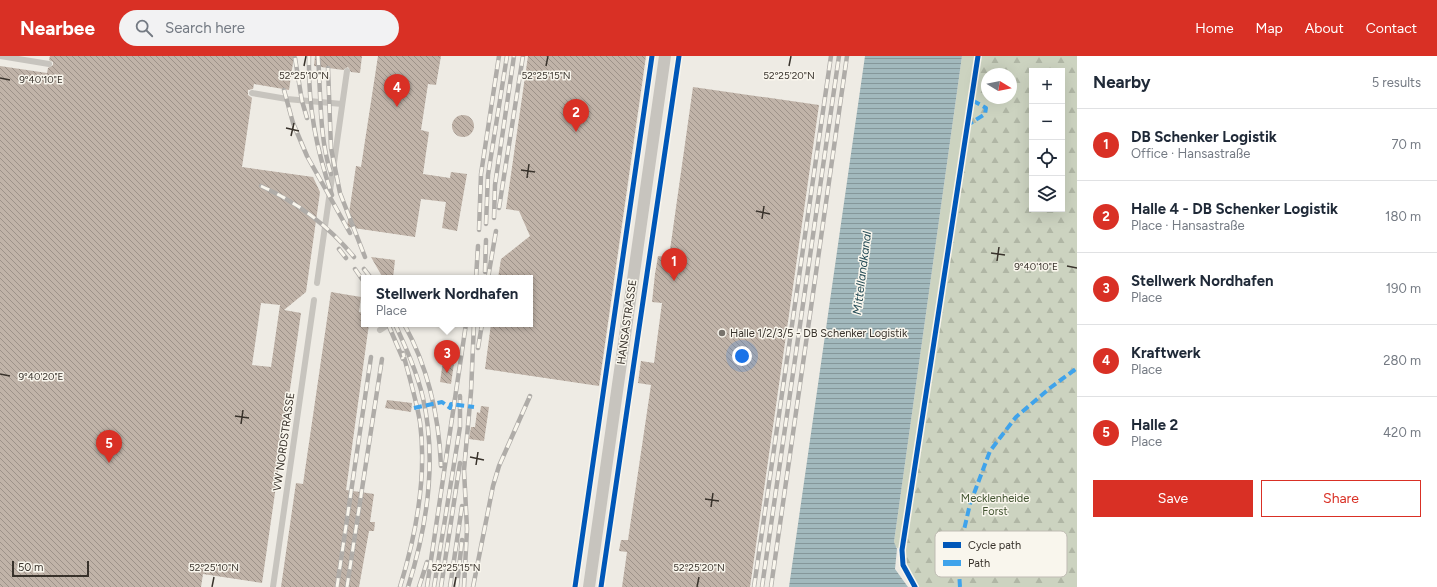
<!DOCTYPE html>
<meta charset="utf-8">
<style>
:root{--surface:#fff;--page:#f2f2f3;--text:#1f2937;--muted:#747a83;--line:#e0e1e3;--accent:#d93025}
body{margin:0;font-family:Figtree,sans-serif;background:var(--page);color:var(--text)}
.controls{position:absolute;right:12px;top:12px;display:grid;overflow:hidden;border-radius:0px;box-shadow:0 4px 16px #0002}
.controls button{width:36px;height:36px;display:grid;place-items:center;padding:0;border:0;border-bottom:1px solid var(--line);background:var(--surface);color:var(--text);font:20px sans-serif}
.compass{position:absolute;left:981px;top:12px;width:36px;height:36px;border-radius:50%;background:var(--surface);box-shadow:0 4px 16px #0002;rotate:100deg}
.scale{position:absolute;left:12px;bottom:10px;width:77px;box-sizing:border-box;padding-left:4px;border:2px solid #38322b;border-top:0;font-size:11px;line-height:14px;white-space:nowrap;color:#38322b;-webkit-text-stroke:3px #f9f6ed;paint-order:stroke}
.you{position:absolute;left:742px;top:300px;width:14px;height:14px;margin:-10px;border:3px solid #fff;border-radius:50%;background:#1a73e8;box-shadow:0 0 0 6px #1a73e833}
.badge{display:grid;place-items:center;width:26px;height:26px;border-radius:50%;background:var(--accent);color:#fff;font-size:13px;font-weight:700}
.pin{position:absolute;translate:-50% -33px;filter:drop-shadow(0 1px 2px #0008)}
.pin::after{content:'';position:absolute;top:21px;width:14px;height:12px;background:inherit;clip-path:polygon(0 0,100% 0,50% 100%)}
.popup{position:absolute;left:361px;top:219px;width:172px;height:52px;box-sizing:border-box;display:grid;place-content:center;border-radius:0px;background:var(--surface);filter:drop-shadow(0 1px 3px #0005);font-size:13px;white-space:nowrap;color:var(--muted)}
.popup b{font-size:15px;color:var(--text)}
.popup::after{content:'';position:absolute;left:50%;top:100%;margin-left:-8px;border:8px solid transparent;border-top-color:var(--surface)}
.list{margin:0;padding:0;list-style:none}
h2{display:flex;justify-content:space-between;align-items:center;height:52px;margin:0;padding:0 16px;font-size:17px}
h2 small{font-size:13px;font-weight:400;color:var(--muted)}
.list li{display:grid;grid-template-columns:26px 1fr auto;gap:12px;align-items:center;box-sizing:border-box;height:72px;padding:0 16px;border-top:1px solid var(--line)}
.list b{display:block;font-size:15px;white-space:nowrap}
.list p{margin:0;font-size:13px;white-space:nowrap;color:var(--muted)}
.list em{font-size:13px;font-style:normal;color:var(--muted)}
.actions{display:flex;gap:8px;padding:12px 16px}
.actions a{flex:1;padding:9px 0;border:1px solid var(--accent);border-radius:0px;text-align:center;font-size:14px;color:var(--accent)}
.actions .main{background:var(--accent);color:#fff}
.icon{flex:none;width:22px;height:22px;fill:none;stroke:currentColor;stroke-width:2;stroke-linecap:round;stroke-linejoin:round}
.map{position:relative;flex:none;width:1077px;height:531px;overflow:hidden}
header{display:flex;align-items:center;gap:24px;box-sizing:border-box;height:56px;padding:0 20px;background:var(--accent);color:#fff}
header strong{font-size:19px}
nav{display:flex;gap:22px;margin-inline-start:auto;font-size:14px}
.search{width:280px;height:36px;background:var(--page);display:flex;align-items:center;gap:10px;box-sizing:border-box;padding:0 14px;border-radius:22px;color:var(--muted);font-size:15px}
main{display:flex}
aside{flex:1;background:var(--surface)}
.map>svg:first-child{display:block}
</style>
<header>
<strong>Nearbee</strong>
<div class="search"><svg class="icon" aria-label="search" viewBox="0 0 24 24"><circle cx="10" cy="10" r="6"/><path d="M15 15l6 6"/></svg>Search here</div>
<nav><a>Home</a><a>Map</a><a>About</a><a>Contact</a></nav>
</header>
<main>
<div class="map">
<svg width="1077" height="531" viewBox="0 0 1077 531">
<defs>
<pattern id="forest-firs" width="22" height="20" patternUnits="userSpaceOnUse"><rect width="22" height="20" fill="#ccd3c0"/><path d="M5 1l3.5 6h-7zM16 11l3.5 6h-7z" fill="#b0b6a5"/></pattern>
<pattern id="water-rules" width="6" height="5" patternUnits="userSpaceOnUse"><rect width="6" height="5" fill="#a2b9bd"/><path d="M0 2.5h6" fill="none" stroke="#85979a"/></pattern>
<pattern id="building-back-hatch" width="6" height="6" patternUnits="userSpaceOnUse"><rect width="6" height="6" fill="#c0b3a8"/><path d="M-1 5l2 2M0 0l6 6M5-1l2 2" fill="none" stroke="#9d9289"/></pattern>
</defs>
<rect width="100%" height="100%" fill="#eeebe4"/>
<path fill="#ccd3c0" d="M962,0h14l-20,120 -56,374 -5,-4 -1,-4z"/>
<path fill="url(#forest-firs)" fill-rule="evenodd" d="M980,0h97v531h-158l-13,-22 -1,-17zM1032,15h30v138h-30zM987,18h24v24h-24z"/>
<path fill="url(#water-rules)" d="M865,0h97l-68,486 3,7 -2,20 13,18h-119z"/>
<path fill="url(#building-back-hatch)" fill-rule="evenodd" d="M50,0h244l-5,34 -35,-6 -1,5 -5,1v5l4,3 -10,69 71,10 7,15 -14,100 -22,18 17,3 -39,270 -59,-9 -2,13h-201v-521l47,7 1,-5 5,-3v-3l-4,-2zM261,247l19,2 -9,62 -19,-2z
M315,0h47l-2,17 -9,-1 -3,-5 -5,3 -29,-4z
M378,0h63l-5,29 -8,-1 -7,46 8,2 -6,42 27,4 1,-6 16,2 -10,57 -15,-3 4,-26 -25,-3 -6,38 -68,-10 9,-61 5,1z
M528,0h118l-47,330 -114,-17 6,-45h39v-46h-32l3,-19 29,-23 -11,-25 -13,-2z
M693,31l126,18 -69,482h-128l5,-35 -8,-1 2,-11h7l23,-155 -13,-2 3,-22 13,2 8,-60 -10,-1 3,-28 3,-18 11,1z
M452 70a11 11 0 1 1 22 0a11 11 0 1 1-22 0Z
M371,201l24,3 -2,18h-10z
M331,236l30,5 -2,15 5,1v11h5l-23,166 28,4 -4,28h5l-1,9h-5l-10,56h-78l15,-104 7,1z
M443,305l11,2 -3,21 -11,-2z
M387,344l25,3 -1,9 -26,-4z
M481,350l8,1 -5,34 -15,-2 2,-12h4l2,-15 3,1z"/>
<g fill="none" stroke-linecap="round" stroke-linejoin="round">
<path stroke="#c7c4be" stroke-width="6" d="M0,0l49,8
M252,37l35,6 55,5
M317,227l30,-212
M380,274l9,-6
M273,531l41,-287"/>
<path stroke="#c7c4be" stroke-width="12" d="M589,531l76,-531"/>
<g stroke="#afaca8" stroke-width="4.5">
<path id="rail" d="M309,0c-1,51 7,92 23,139
M318,0c3,40 1,80 13,118
M295,2l7,43 5,17
M328,12l3,80 9,45 25,64
M284,34l9,33 14,33 43,77
M261,130c37,17 67,39 93,71
M499,152l24,-152
M494,162l1,-33 19,-129
M486,168l2,-49 19,-119
M479,174l2,-56 18,-118
M339,193l7,9
M355,213l9,13
M364,213l7,9
M485,216l1,-32
M476,222l2,-32
M488,222l8,-47
M388,268l15,35
M395,268c11,24 22,48 28,74 14,62 4,129 -15,189
M404,268c24,43 35,93 37,142
M478,292l4,-24
M337,531l34,-230
M347,531l35,-228
M400,531c16,-52 27,-111 20,-165 -4,-23 -11,-46 -17,-69
M419,531l8,-25
M427,531l39,-263
M434,531l26,-160v-31
M441,531l19,-124
M450,531l12,-81
M457,531l5,-47
M464,531l3,-58 -3,-59 7,-78 3,-68
M473,531l20,-101 6,-20 31,-70
M754,531l77,-531
M762,531l77,-531
M771,531l76,-531"/>
</g>
<use href="#rail" stroke="#f9f6ed" stroke-width="3" stroke-dasharray="9" stroke-linecap="butt"/>
<path stroke="#3fa3eb" stroke-width="4" stroke-dasharray="8 4" stroke-linecap="butt" d="M966,70l19,-12 1,-6 -16,-9
M414,352l28,-6 8,6 1,-4 23,3
M960,531l-2,-31 12,-52 20,-53 26,-34 34,-29 27,-20"/>
<g stroke="#f9f6ed" stroke-width="8">
<path id="cycleway" d="M575,531l77,-531
M601,531l78,-531
M915,531l-12,-22 -1,-15 76,-494"/>
</g>
<use href="#cycleway" stroke="#0057b8" stroke-width="5"/>
</g>
<path fill="none" stroke="#38322b" stroke-width="1.5" d="M304,10l2,-10M546,10l2,-10M789,10l2,-10M0,22l10,2M286,72l13,3M291,80l3,-13M521,114l14,2M527,122l2,-14M756,155l14,3M762,163l2,-13M991,197l14,2M997,205l2,-14M1067,210l10,2M0,318l10,2M235,360l14,2M241,368l2,-14M470,401l14,3M476,409l2,-13M705,443l14,2M711,451l2,-14M212,531l2,-10M454,531l2,-10M697,531l2,-10"/>
<circle fill="#78736c" stroke="#f9f6ed" stroke-width="1.5" cx="722" cy="277" r="4"/>
<g text-anchor="middle" dominant-baseline="central" stroke-width="3" stroke-linejoin="round" paint-order="stroke">
<g font-size="11" fill="#38322b" stroke="#f9f6ed">
<text transform="translate(627 266) rotate(-82)">HANSASTRASSE</text>
<text transform="translate(284 386) rotate(-82)">VW NORDSTRASSE</text>
</g>
<g font-size="11" fill="#38322b" stroke="#f9f6ed" text-anchor="start">
<text x="730" y="277">Halle 1/2/3/5 - DB Schenker Logistik</text>
</g>
<g font-size="11" fill="#425431" stroke="#f9f6ed">
<text x="995" y="442">Mecklenheide<tspan x="995" dy="13">Forst</tspan></text>
</g>
<g font-size="12" font-style="italic" fill="#244b56" stroke="#f9f6ed">
<text transform="translate(862 217) rotate(-83)">Mittellandkanal</text>
</g>
</g>
<rect x="935" y="475" width="132" height="46" rx="6" fill="#f9f6ed" stroke="#bfbbb3" stroke-width="1"/>
<rect x="943" y="486" width="18" height="6" fill="#0057b8"/>
<rect x="943" y="504" width="18" height="6" fill="#3fa3eb"/>
<g font-size="11" fill="#38322b">
<text x="968" y="493">Cycle path</text>
<text x="968" y="511">Path</text>
</g>
<g font-size="10" text-anchor="middle" fill="#38322b" stroke="#f9f6ed" stroke-width="3" stroke-linejoin="round" paint-order="stroke">
<text x="304" y="23">52°25'10"N</text>
<text x="546" y="23">52°25'15"N</text>
<text x="789" y="23">52°25'20"N</text>
<text x="41" y="27">9°40'10"E</text>
<text x="1036" y="214">9°40'10"E</text>
<text x="41" y="324">9°40'20"E</text>
<text x="214" y="515">52°25'10"N</text>
<text x="456" y="515">52°25'15"N</text>
<text x="699" y="515">52°25'20"N</text>
</g>
</svg>
<div class="controls">
<button>+</button>
<button>−</button>
<button><svg class="icon" aria-label="locate" viewBox="0 0 24 24"><circle cx="12" cy="12" r="6"/><path d="M12 2v4M12 18v4M2 12h4M18 12h4"/></svg></button>
<button><svg class="icon" aria-label="layers" viewBox="0 0 24 24"><path d="M12 4l9 5-9 5-9-5zM3 14l9 5 9-5"/></svg></button>
</div>
<svg class="compass" viewBox="-18 -18 36 36"><path d="M0-13l5 13h-10z" fill="#e53935"/><path d="M0 13l5-13h-10z" fill="#747a83"/></svg>
<div class="scale">50 m</div>
<div class="you"></div>
<div class="pin badge" style="left:674px;top:225px">1</div>
<div class="pin badge" style="left:576px;top:76px">2</div>
<div class="pin badge" style="left:447px;top:317px">3</div>
<div class="popup"><b>Stellwerk Nordhafen</b>Place</div>
<div class="pin badge" style="left:397px;top:51px">4</div>
<div class="pin badge" style="left:109px;top:407px">5</div>
</div>
<aside>
<h2>Nearby<small>5 results</small></h2>
<ul class="list">
<li><span class="badge">1</span><div><b>DB Schenker Logistik</b><p>Office · Hansastraße</p></div><em>70 m</em></li>
<li><span class="badge">2</span><div><b>Halle 4 - DB Schenker Logistik</b><p>Place · Hansastraße</p></div><em>180 m</em></li>
<li><span class="badge">3</span><div><b>Stellwerk Nordhafen</b><p>Place</p></div><em>190 m</em></li>
<li><span class="badge">4</span><div><b>Kraftwerk</b><p>Place</p></div><em>280 m</em></li>
<li><span class="badge">5</span><div><b>Halle 2</b><p>Place</p></div><em>420 m</em></li>
</ul>
<div class="actions"><a class="main">Save</a><a>Share</a></div>
</aside>
</main>
